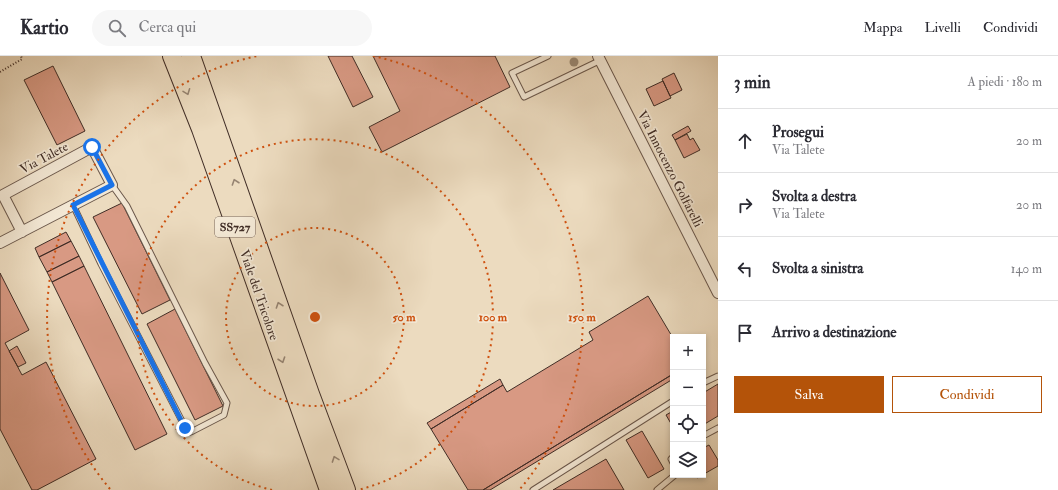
<!DOCTYPE html>
<html lang="it">
<meta charset="utf-8">
<style>
:root{--surface:#fff;--page:#f7f7f7;--text:#2b2b33;--muted:#7c7c81;--line:#e1e1e2;--accent:#b45309}
body{margin:0;font-family:"IM FELL Double Pica",serif;background:var(--page);color:var(--text)}
.controls{position:absolute;right:12px;bottom:12px;display:grid;overflow:hidden;border-radius:0px;box-shadow:0 2px 6px #0003}
.controls button{width:36px;height:36px;display:grid;place-items:center;padding:0;border:0;border-bottom:1px solid var(--line);background:var(--surface);color:var(--text);font:20px sans-serif}
.stop{position:absolute;width:12px;height:12px;margin:-9px;border:3px solid #1a73e8;border-radius:50%;background:#fff}
.stop.end{background:#1a73e8;border-color:#fff;box-shadow:0 1px 4px #0008}
.list{margin:0;padding:0;list-style:none}
h2{display:flex;justify-content:space-between;align-items:center;height:52px;margin:0;padding:0 16px;font-size:17px}
h2 small{font-size:13px;font-weight:400;color:var(--muted)}
.list li{display:grid;grid-template-columns:26px 1fr auto;gap:12px;align-items:center;box-sizing:border-box;height:64px;padding:0 16px;border-top:1px solid var(--line)}
.list b{display:block;font-size:15px;white-space:nowrap}
.list p{margin:0;font-size:13px;white-space:nowrap;color:var(--muted)}
.list em{font-size:13px;font-style:normal;color:var(--muted)}
.actions{display:flex;gap:8px;padding:12px 16px}
.actions a{flex:1;padding:9px 0;border:1px solid var(--accent);border-radius:0px;text-align:center;font-size:14px;color:var(--accent)}
.actions .main{background:var(--accent);color:#fff}
.icon{flex:none;width:22px;height:22px;fill:none;stroke:currentColor;stroke-width:2;stroke-linecap:round;stroke-linejoin:round}
.map{position:relative;flex:none;width:718px;height:434px;overflow:hidden}
header{display:flex;align-items:center;gap:24px;box-sizing:border-box;height:56px;padding:0 20px;background:var(--surface);border-bottom:1px solid var(--line)}
header strong{font-size:19px}
nav{display:flex;gap:22px;margin-inline-start:auto;font-size:14px}
.search{width:280px;height:36px;background:var(--page);display:flex;align-items:center;gap:10px;box-sizing:border-box;padding:0 14px;border-radius:22px;color:var(--muted);font-size:15px}
main{display:flex}
aside{flex:1;background:var(--surface)}
.map>svg:first-child{display:block}
</style>
<header>
<strong>Kartio</strong>
<div class="search"><svg class="icon" aria-label="search" viewBox="0 0 24 24"><circle cx="10" cy="10" r="6"/><path d="M15 15l6 6"/></svg>Cerca qui</div>
<nav><a>Mappa</a><a>Livelli</a><a>Condividi</a></nav>
</header>
<main>
<div class="map">
<svg width="718" height="434" viewBox="0 0 718 434">
<rect width="100%" height="100%" fill="#ecdbbf"/>
<filter id="stains"><feTurbulence type="fractalNoise" baseFrequency=".005" numOctaves="4"/><feColorMatrix values="0 0 0 0 .2 0 0 0 0 .09 0 0 0 0 .02 0 0 0 .5 -.17"/></filter>
<radialGradient id="worn" r=".72"><stop offset=".6" stop-color="#630" stop-opacity="0"/><stop offset="1" stop-color="#630" stop-opacity=".3"/></radialGradient>
<path fill="#d89983" stroke="#402d26" d="M328,0h24l21,41 -20,10z
M373,0h122l15,31 -128,65 -13,-25 31,-16z
M53,10l32,65 -28,14 -33,-65z
M674,17l8,17 -12,6 -8,-17z
M663,25l8,17 -17,8 -8,-17z
M688,70l3,5 -16,9 -3,-5z
M687,78l3,6 3,-2 7,12 -16,8 -9,-18z
M122,147l48,97 -28,14 -49,-97z
M66,176l5,9 -32,16 -4,-9z
M71,185l8,15 -32,16 -8,-15z
M79,200l5,10 -32,16 -5,-10z
M84,210l83,168 -32,16 -83,-168z
M0,217l29,57 -24,13 17,32 24,-13 50,97 -59,31h-5l-32,-61z
M648,240l25,42v36l-190,116h-15l-37,-61 72,-44 4,7 86,-52 -4,-8z
M175,253l48,97 -28,14 -48,-96z
M17,290l9,17 -8,4 -9,-16z
M673,318v5l-183,111h-7z
M500,323l3,6 -72,44 -4,-6z
M718,328v32l-15,9v-32z
M673,355v16l-7,-12z
M642,375l22,38 -16,9 -22,-38z
M709,389l9,15v6l-21,12 -1,-3h7v-27z
M606,403l18,31h-71z"/>
<g fill="none" stroke-linecap="round" stroke-linejoin="round">
<g stroke="#6b584c" stroke-width="7">
<path id="lane" d="M548,0l-36,17 12,24 77,-37
M73,149l28,59 84,163 6,5 33,-17 3,-12 -22,-40 -78,-157 -15,-21
M703,327l15,-7
M703,380l15,-8
M673,401l-2,2 2,4
M533,434l140,-89
M657,434l18,-15"/>
</g>
<g stroke="#6b584c" stroke-width="12">
<path id="street" d="M598,0l120,237
M0,187l112,-58 -20,-38 -89,48 19,37"/>
</g>
<g stroke="#402d26" stroke-width="20">
<path id="highway" d="M172,0l29,73 128,361
M191,0l119,338 36,96"/>
</g>
<path stroke="#402d26" stroke-width="2" stroke-dasharray="1 2" stroke-linecap="butt" d="M0,16l22,-13 -1,-3"/>
<use href="#lane" stroke="#f3e8d5" stroke-width="5"/>
<use href="#street" stroke="#f3e8d5" stroke-width="10"/>
<use href="#highway" stroke="#ecdbbf" stroke-width="18"/>
</g>
<circle fill="#9b8b76" cx="574" cy="6" r="4.5"/>
<defs><path id="oneway-chevron" d="M-2-3.5L2.5 0L-2 3.5" fill="none" stroke-width="1.6" stroke-linecap="round" stroke-linejoin="round"/></defs>
<g stroke="#968472">
<use href="#oneway-chevron" transform="translate(187 36) rotate(69)"/>
<use href="#oneway-chevron" transform="translate(235 126) rotate(-109)"/>
<use href="#oneway-chevron" transform="translate(279 249) rotate(-109)"/>
<use href="#oneway-chevron" transform="translate(282 304) rotate(71)"/>
<use href="#oneway-chevron" transform="translate(335 403) rotate(-110)"/>
</g>
<g fill="none" stroke-linecap="round" stroke-linejoin="round">
<path stroke="#1a73e8" stroke-width="5" d="M92,91l20,38 -39,20 112,223"/>
</g>
<g fill="none" stroke="#cf5210" stroke-width="2" stroke-dasharray="2 4">
<circle cx="315" cy="261" r="89"/>
<path d="M272 434A178 178 0 1 1 358 434"/>
<path d="M110 433A267 267 0 0 1 257 0M373 0A267 267 0 0 1 520 433"/>
</g>
<g text-anchor="middle" dominant-baseline="central" stroke-width="3.5" stroke-linejoin="round" paint-order="stroke">
<rect fill="#f3e8d5" stroke="#76655a" stroke-width="1" x="215" y="161" width="40" height="20" rx="3"/>
<g font-size="12" font-weight="bold" fill="#402d26">
<text x="235" y="171">SS727</text>
</g>
<g font-size="13" fill="#402d26" stroke="#f3e8d5">
<text transform="translate(44 102) rotate(-28)">Via Talete</text>
<text transform="translate(670 113) rotate(63)">Via Innocenzo Golfarelli</text>
<text transform="translate(259 239) rotate(71)">Viale del Tricolore</text>
</g>
</g>
<circle cx="315" cy="261" r="6" fill="#cf5210" stroke="#f3e8d5" stroke-width="2"/>
<g font-size="12" text-anchor="middle" font-weight="bold" fill="#cf5210" stroke="#f3e8d5" stroke-width="3.5" stroke-linejoin="round" paint-order="stroke">
<text x="404" y="265">50 m</text>
<text x="493" y="265">100 m</text>
<text x="582" y="265">150 m</text>
</g>
<rect width="100%" height="100%" filter="url(#stains)"/>
<rect width="100%" height="100%" fill="url(#worn)"/>
</svg>
<div class="controls">
<button>+</button>
<button>−</button>
<button><svg class="icon" aria-label="locate" viewBox="0 0 24 24"><circle cx="12" cy="12" r="6"/><path d="M12 2v4M12 18v4M2 12h4M18 12h4"/></svg></button>
<button><svg class="icon" aria-label="layers" viewBox="0 0 24 24"><path d="M12 4l9 5-9 5-9-5zM3 14l9 5 9-5"/></svg></button>
</div>
<div class="stop" style="left:92px;top:91px"></div>
<div class="stop end" style="left:185px;top:372px"></div>
</div>
<aside>
<h2>3 min<small>A piedi · 180 m</small></h2>
<ul class="list">
<li><svg class="icon" aria-label="ahead" viewBox="0 0 24 24"><path d="M12 20V5M6 11l6-6 6 6"/></svg><div><b>Prosegui</b><p>Via Talete</p></div><em>20 m</em></li>
<li><svg class="icon" aria-label="right" viewBox="0 0 24 24"><path d="M7 20v-9h11M14 6l5 5-5 5"/></svg><div><b>Svolta a destra</b><p>Via Talete</p></div><em>20 m</em></li>
<li><svg class="icon" aria-label="left" viewBox="0 0 24 24"><path d="M17 20v-9H6M10 6l-5 5 5 5"/></svg><div><b>Svolta a sinistra</b></div><em>140 m</em></li>
<li><svg class="icon" aria-label="arrive" viewBox="0 0 24 24"><path d="M6 21V4h12l-3 4 3 4H6"/></svg><div><b>Arrivo a destinazione</b></div></li>
</ul>
<div class="actions"><a class="main">Salva</a><a>Condividi</a></div>
</aside>
</main>
